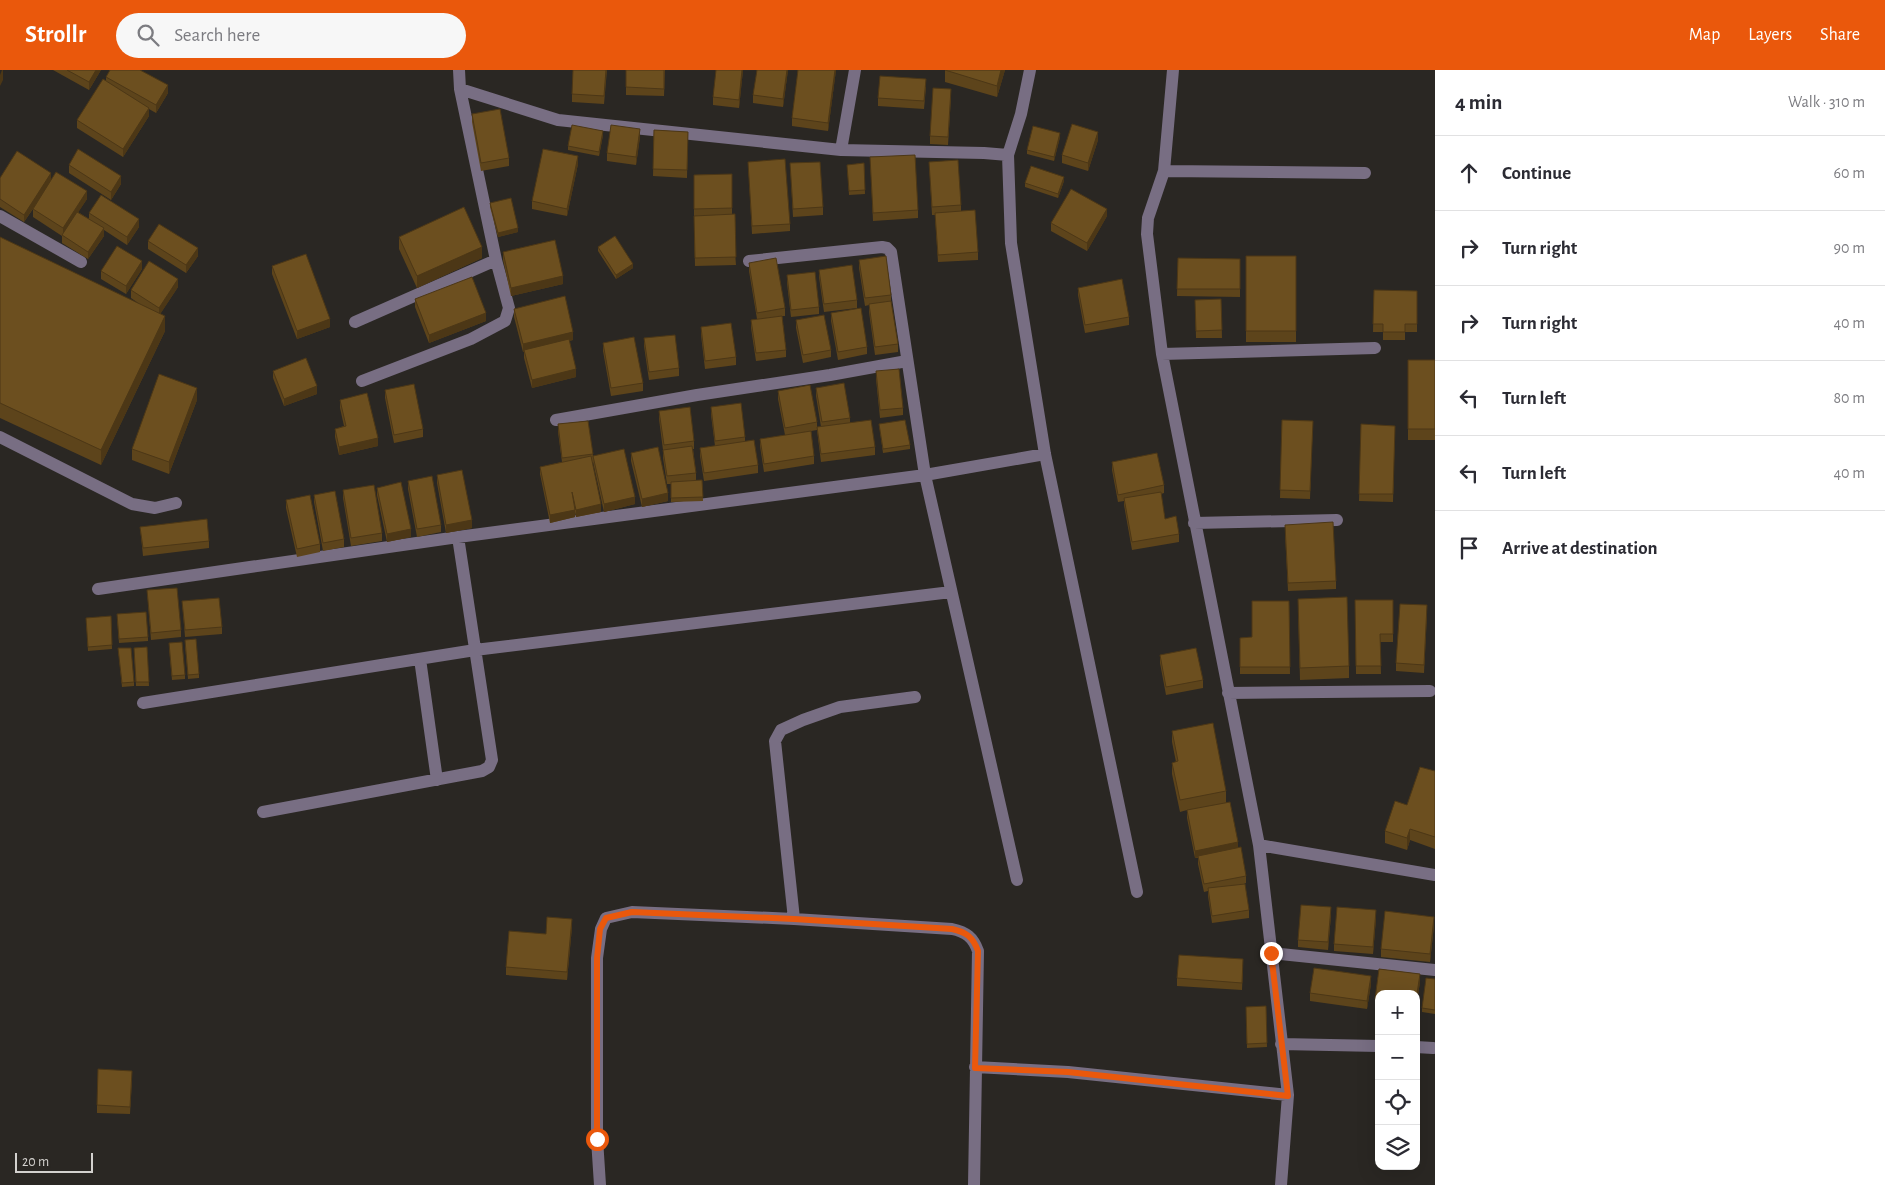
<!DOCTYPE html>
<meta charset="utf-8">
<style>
:root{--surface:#fff;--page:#f7f7f7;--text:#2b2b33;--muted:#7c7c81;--line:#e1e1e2;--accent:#ea580c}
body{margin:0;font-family:"Alegreya Sans",sans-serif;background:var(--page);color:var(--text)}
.controls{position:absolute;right:15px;bottom:15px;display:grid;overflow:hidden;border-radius:10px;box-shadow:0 5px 20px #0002}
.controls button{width:45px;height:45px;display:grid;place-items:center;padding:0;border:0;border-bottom:1px solid var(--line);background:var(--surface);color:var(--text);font:25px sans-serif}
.scale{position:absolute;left:15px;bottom:12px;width:78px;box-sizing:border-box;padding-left:5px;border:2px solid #d3d1ce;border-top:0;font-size:14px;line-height:18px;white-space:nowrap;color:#d3d1ce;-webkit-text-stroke:4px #2a2723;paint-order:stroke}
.stop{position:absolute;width:15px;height:15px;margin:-11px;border:4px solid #ea580c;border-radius:50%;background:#fff}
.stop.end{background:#ea580c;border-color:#fff;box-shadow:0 1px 5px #0008}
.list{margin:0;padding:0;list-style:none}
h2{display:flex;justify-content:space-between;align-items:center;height:65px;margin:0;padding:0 20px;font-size:21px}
h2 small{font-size:16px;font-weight:400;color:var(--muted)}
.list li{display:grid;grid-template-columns:32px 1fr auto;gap:15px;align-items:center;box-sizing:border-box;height:75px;padding:0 20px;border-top:1px solid var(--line)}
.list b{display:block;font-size:19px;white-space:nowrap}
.list em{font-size:16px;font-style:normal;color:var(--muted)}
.icon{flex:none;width:28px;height:28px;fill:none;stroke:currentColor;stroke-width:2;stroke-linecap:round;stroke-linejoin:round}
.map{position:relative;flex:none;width:1435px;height:1115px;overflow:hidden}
header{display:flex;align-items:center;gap:30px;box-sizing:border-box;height:70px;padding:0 25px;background:var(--accent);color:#fff}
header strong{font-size:24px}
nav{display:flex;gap:28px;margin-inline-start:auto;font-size:18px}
.search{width:350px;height:45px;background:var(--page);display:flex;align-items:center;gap:12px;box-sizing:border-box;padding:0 18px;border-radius:28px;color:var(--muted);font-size:19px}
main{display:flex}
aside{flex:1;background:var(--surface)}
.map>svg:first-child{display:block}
</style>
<header>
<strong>Strollr</strong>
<div class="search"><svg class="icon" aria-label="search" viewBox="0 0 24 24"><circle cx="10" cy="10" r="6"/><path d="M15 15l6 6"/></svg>Search here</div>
<nav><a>Map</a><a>Layers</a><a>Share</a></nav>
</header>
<main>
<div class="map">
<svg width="1435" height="1115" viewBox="0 0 1435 1115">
<rect width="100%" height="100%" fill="#2a2723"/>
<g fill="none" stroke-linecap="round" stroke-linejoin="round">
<path stroke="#786e83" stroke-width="12" d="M1173,0l-9,101 -16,47 -1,16 15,120 97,491 29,250 -7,90
M460,19l98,31 283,30 143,3 24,2 13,-41 9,-44
M841,80l14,-80
M1008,85l3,88 34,211 92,438
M1164,101l201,2
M0,146l81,46
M749,191l133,-14 5,1 4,4 34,223 92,405
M355,252l141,-62
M1162,284l213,-6
M362,311l109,-42 34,-18 4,-13 -13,-48 -36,-171 -1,-19
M556,350l141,-25 133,-20 77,-14
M0,367l132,67 23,4 21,-5
M1194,453l143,-3
M98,519l360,-52 467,-62 120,-21
M420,589l17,121
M1228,623l202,-2
M143,633l332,-53 476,-58
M263,742l219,-41 7,-4 3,-7 -34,-223
M1259,775l176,30
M794,849l-19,-178 6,-11 22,-10 37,-13 75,-10
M1271,883l164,17
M1281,974l98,2
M1416,977l17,1
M975,997l93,5 220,23
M600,1115l-3,-46v-181l4,-29 5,-11 26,-6 162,7 158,10c14,3 21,8 26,22l-4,234"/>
</g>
<path fill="#5d441b" d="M53,0h48l-12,20z
M607,0l-3,34 -32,-2v-8z
M626,0h39l-1,26 -38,-1z
M743,0l-4,38 -26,-3v-8z
M788,0l-5,37 -30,-4v-8z
M798,0h38l-8,61 -36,-5v-8z
M945,0h60l-8,27 -52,-15z
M106,7l62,16 -12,20 -7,-4v7l-26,41 -46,-29v-8l29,-39z
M926,17l-2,22 -46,-3v-8z
M951,27l-3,48 -18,-1v-8z
M472,44l37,44v8l-28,5 -9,-49z
M654,60l34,2 -1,46 -34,-2z
M603,65l-4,21 -31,-6v-4z
M640,67l-4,28 -29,-4v-8z
M1060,67l-6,24 -27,-7v-4z
M1098,70l-10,31 -26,-8v-8z
M870,87l48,53v8l-45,3z
M748,92l42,62v7l-38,3z
M929,92l32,43v6l17,41v8l-40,2 -3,-47h-3z
M790,93l33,44v8l-30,2z
M864,93l1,31 -16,1 -2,-30z
M578,94l-11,52 -35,-7v-8z
M69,95l52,19 -10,16 -42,-27z
M732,104v40l4,51 -41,1 -1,-42v-49z
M0,108l51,2 36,19 -9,13 11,7v-6l50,14 -12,18 -23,-15v6l-16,23 -26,-16v-7l-29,-19v-8l-9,13 -24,-15z
M1064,111l-6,17 -33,-11v-4z
M490,133l28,29 -20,5 -8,-30z
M1107,146l-20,35 -36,-20v-8z
M0,167l141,68 -10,-7v-8l47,-3 -18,27 5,17 -64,134 -101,-47z
M399,167l83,21 -65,30 -18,-39z
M148,171l50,15 -12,17 -38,-24z
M598,177l35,21 -17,11 -18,-28z
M503,182l60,32 -52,12 -8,-36z
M1246,186h50v86h-50z
M1178,188l62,1v38l-63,-1z
M859,190l32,35v6l7,43v8l-23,3 -6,-43v-7l-4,1 -6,-38z
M749,193l36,45v8h-3l4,34v7l-30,4 -5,-33v-8l6,-1 -8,-48z
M272,196l58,61 -33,12 -25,-65z
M142,199l-16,25 -25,-15v-8z
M819,200l38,30v8l-33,4 -5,-35z
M787,205l32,32v7l-28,3 -4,-34z
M1078,218l51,29v8l-44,8 -7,-38z
M1374,220l43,1v41h-12v8h-22v-8h-10z
M415,229l71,22 -57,22 -14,-36z
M1221,229l1,39h-26l-1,-38z
M514,239l59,31 -4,1 7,36 -44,11 -8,-30v-6h-1l-9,-35z
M831,243l36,34v7l-29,6 -7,-39z
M796,250l35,30v7l-28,6 -7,-35z
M701,257l35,30v8l-31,4 -4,-34z
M644,268l35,30v8l-30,4 -5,-34z
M603,273l40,40v8l-32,5 -8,-45z
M1408,290h27v80h-27z
M273,301l44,23 -33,12 -11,-28z
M876,301l27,37v7l-23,3 -4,-39z
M816,318l34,30v5l25,24v8l-54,7 -4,-32 -6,1 3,25v8l-50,8 -4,-26v-7l25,-4 -7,-36v-8l39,31v5h4l-5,-31z
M385,320l38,39v8l-29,6 -9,-45z
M197,330l-28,74 -37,-14v-11z
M340,330l38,46 -39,9 -4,-18v-8l9,-3 -4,-18z
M711,337l34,30v4l13,24v8l-54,8 -4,-25v-8l15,-2 -4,-31z
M659,341l35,30v8h-1l3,24v7h6l1,21 -32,1v-18h-4l-4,-26v-8l-4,-31z
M1282,350l31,1 -3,78 -30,-1z
M588,351l5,35 42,48 -31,8 -11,-50h-1l9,50 -25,5 -1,-5v5l-25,6 -10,-49v-7l22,-5 -4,-30v-8z
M879,354l31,21v4l-27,4z
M1361,354l34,2 -2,76 -34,-1z
M631,383l37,48 -26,6 -11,-46z
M1112,392l52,23v8l-3,1 4,25 14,15v8l-47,8 -8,-45v-4l-6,1 -6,-32z
M437,405l35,53 -26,5 -9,-50z
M408,411l33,44v7l-24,5 -9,-48z
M377,418l34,49 -24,5 -10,-47z
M343,420l39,43v8l-31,5 -8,-48z
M314,425l30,44v8l-21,4 -9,-49z
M286,430l34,44v8l-23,5 -11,-49z
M140,457l69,14v7l-66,8z
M1285,462l51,49v8l-48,2z
M147,520l34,40v7l-30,3z
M1355,530h38v42h-13l1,32h-25z
M182,531l40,26v7l-37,3z
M1289,531l1,73h-50v-36l12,-1z
M1298,540l51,56v12l-49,2z
M1427,543l-3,60 -28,-2v-8z
M111,546l1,33 -24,2 -2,-33z
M117,548l31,19v4l-29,2z
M185,574l14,30v4l-11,1z
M147,577l2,39h-13l-2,-38z
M169,577l16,28v4l-13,1z
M118,578l16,34v4l-12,1z
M1160,585l43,25v8l-37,7 -6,-32z
M1172,661l54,60v11l20,74v7l-2,1 5,26v8l-37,5 -4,-27v-5l-4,1 -6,-28v-6h-3l-8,-40v-8l-7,2 -8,-38v-11l4,-1 -4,-20z
M1435,701v78l-25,-9 -3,10 -22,-7v-12l22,-26z
M1331,845l-3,35 -30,-3v-7z
M1376,848l-3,36 -39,-3v-7z
M1434,855l-4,37 -49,-5v-8z
M572,857l-5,53 -61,-5v-8l40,-33z
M1243,897l-1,23 -65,-4v-8z
M1379,899l41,5v8l-4,26v-14h-37v13l-4,-1v-7z
M1435,909v35l-13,-2v-4z
M1371,914l-4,25 -57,-8v-8z
M1266,936l1,41 -20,1 -1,-41z
M132,1009l-2,35 -33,-1v-8z"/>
<path fill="#4c3716" d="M2,0h1v10l-3,6v-11z
M96,0h5l-12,20v-8z
M742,0h1l-4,38v-8z
M787,0h1l-5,37v-8z
M835,0h1l-8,61v-8z
M1001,0h4l-8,27v-11z
M168,15v8l-12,20v-8z
M149,38v8l-26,41v-8z
M640,59v8l-4,28v-8z
M603,61v4l-4,21v-4z
M1098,62v8l-10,31v-8z
M1060,63v4l-6,24v-4z
M578,86v8l-11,52v-7z
M51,103v8l-27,41v-7z
M121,106v8l-10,16v-8z
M1064,107v4l-6,17v-4z
M87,121v8l-24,37v-8z
M1107,139v7l-20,35v-8z
M139,149v8l-12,18v-8z
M104,158v8l-16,23v-7z
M518,158v4l-20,5v-4z
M482,177v11l-65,30v-12z
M198,178v8l-12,17v-8z
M142,191v8l-16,25v-8z
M633,194v4l-17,11v-4z
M563,206v8l-52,12v-8z
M178,209v8l-19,29v-8z
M486,243v8l-57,22v-8z
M165,246v15l-64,134v-15z
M330,249v8l-33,12v-8z
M573,262v8l-50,12v-8z
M576,299v8l-44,11v-8z
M317,316v8l-33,12v-7z
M197,318v12l-28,74v-12z
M378,368v8l-39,9v-8z
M668,423v8l-26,6v-8z
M635,427v7l-31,8v-8z
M601,434v8l-25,5v-7z
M575,440v7l-25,6v-8z
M472,450v8l-26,5v-8z
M411,459v8l-24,5v-8z
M1410,759v11l-3,10v-12z
M1238,772v7l-43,9v-7z
M1331,837v8l-3,35v-8z
M1376,840v8l-3,36v-7z
M1434,847v8l-4,37v-8z
M572,849v8l-5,53v-8z
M1420,904v8l-4,26v-8z
M1371,906v8l-4,25v-8z"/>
<path fill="#6c4f1f" stroke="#4c3716" d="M67,0h29l-7,12z
M110,0h30l28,15 -12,20 -50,-28z
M573,0h33l-2,26 -32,-2z
M626,0h38v19l-38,-2z
M716,0h26l-3,30 -26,-3z
M757,0h30l-4,29 -30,-4z
M798,0h37l-7,53 -36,-5z
M945,0h56l-4,16z
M880,6l46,3 -2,22 -46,-3z
M103,9l46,29 -26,41 -46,-29z
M933,18l18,1 -3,48 -18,-1z
M500,39l9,49 -28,5 -9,-49z
M1072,54l26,8 -10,31 -26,-8z
M572,55l31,6 -4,21 -31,-6z
M611,55l29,4 -4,28 -29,-4z
M1033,56l27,7 -6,24 -27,-7z
M654,60l34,2 -1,38 -34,-1z
M78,79l43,27 -10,16 -42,-27z
M543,79l35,7 -11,53 -35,-8z
M17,81l34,22 -27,42 -24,-16v-21z
M915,85l3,55 -45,3 -3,-56z
M785,89l5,65 -38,2 -4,-64z
M958,90l3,45 -29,2 -3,-45z
M820,92l3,45 -30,2 -3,-46z
M864,93l1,27 -16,1 -2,-26z
M1031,96l33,11 -6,17 -33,-11z
M56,102l31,19 -24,37 -30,-19z
M732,104v34l-38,1v-34z
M1071,119l36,20 -20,34 -36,-20z
M101,125l38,24 -12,18 -38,-24z
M511,128l7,30 -20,5 -8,-30z
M464,137l18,40 -65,29 -18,-39z
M975,140l3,42 -40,3 -3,-42z
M77,142l27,16 -16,24 -26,-17z
M735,144l1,43 -41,1 -1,-42z
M159,154l39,24 -12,17 -38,-24z
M615,166l18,28 -17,11 -18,-28z
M0,167l165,79 -64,134 -101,-47z
M555,170l8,36 -52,12 -8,-36z
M117,176l25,15 -16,25 -25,-15z
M306,184l24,65 -33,12 -25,-65z
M886,186l5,39 -26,3 -6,-38z
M1246,186h50v75h-50z
M776,188l9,50 -28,5 -8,-50z
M1178,188l62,1v30h-63z
M149,191l29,18 -19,29 -28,-18z
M852,195l5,35 -33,4 -5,-34z
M815,202l4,35 -28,3 -4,-35z
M472,207l14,36 -57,22 -14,-36z
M1122,209l7,38 -44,8 -7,-37z
M1374,220l43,1v33h-12v8h-22v-8h-10z
M565,226l8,36 -50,12 -9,-35z
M1221,229l1,31 -26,1 -1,-31z
M891,231l7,43 -23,3 -6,-43z
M861,238l6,39 -29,5 -7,-39z
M824,245l7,35 -28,5 -7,-35z
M782,246l4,34 -30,3 -5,-33z
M731,253l5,34 -31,4 -4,-34z
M675,265l4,33 -30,4 -5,-34z
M634,267l9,46 -32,5 -8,-45z
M569,269l7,30 -44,11 -8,-30z
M306,288l11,28 -33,13 -11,-28z
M1408,290h27v69h-27z
M899,299l4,39 -23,2 -4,-39z
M159,304l38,14 -28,74 -37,-13z
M844,313l6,35 -28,4 -6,-34z
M414,314l9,45 -29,6 -9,-45z
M810,315l7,37 -32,6 -7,-37z
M367,323l11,45 -39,9 -4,-18 11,-3 -6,-26z
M741,333l4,34 -30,4 -4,-34z
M690,337l4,34 -30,4 -5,-34z
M871,350l4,27 -54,7 -4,-27z
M905,350l5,25 -27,4 -4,-25z
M1282,350l31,1 -3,70 -30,-1z
M588,351l5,33 -31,4 -4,-34z
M1361,354l34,2 -2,68h-34z
M811,361l3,25 -50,8 -4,-25z
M754,370l4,25 -54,8 -4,-25z
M692,376l4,27 -29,3 -4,-26z
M658,377l10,46 -26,6 -11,-46z
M624,379l11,48 -31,7 -11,-48z
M1157,383l7,32 -46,10 -6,-33z
M591,386l10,48 -25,6 -4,-18 3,18 -25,5 -10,-48z
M462,400l10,50 -26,5 -9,-50z
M432,406l9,49 -24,4 -9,-48z
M702,410l1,17 -32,1v-16z
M401,412l10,47 -24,5 -10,-46z
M374,415l8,48 -31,5 -8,-48z
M335,421l9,48 -21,4 -9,-48z
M1161,422l4,27 11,-3 3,18 -47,8 -8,-44z
M310,425l10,49 -23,5 -11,-49z
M207,449l2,22 -66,7 -3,-21z
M1333,452l3,59 -48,2 -3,-58z
M177,518l4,42 -30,3 -4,-43z
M1347,527l2,69 -49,2 -2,-69z
M219,528l3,29 -37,3 -3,-29z
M1355,530h38v34h-13l1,32h-25z
M1252,531h37l1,66h-50v-29l12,-1z
M1400,534l27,1 -3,60 -28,-2z
M146,542l2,25 -29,2 -2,-25z
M111,546l1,29 -24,2 -2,-29z
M196,569l3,35 -11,1 -3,-35z
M182,572l3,33 -13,1 -3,-33z
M147,577l2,35h-13l-2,-34z
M118,578h13l3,34 -12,1z
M1196,578l7,32 -37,7 -6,-32z
M1213,653l13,68 -46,9 -8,-37 6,-2 -6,-30z
M1420,697l15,4v66l-25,-8 -3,9 -22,-7 10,-30 12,4z
M1230,732l8,40 -43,9 -8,-41z
M1241,777l5,29 -42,8 -6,-28z
M1245,814l4,26 -37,6 -4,-28z
M1301,835l30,2 -3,35 -30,-2z
M1337,837l39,3 -3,37 -39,-3z
M1385,841l49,6 -4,37 -49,-5z
M547,847l25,2 -5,53 -61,-5 3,-36 37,3z
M1179,885l64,4 -1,24 -65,-5z
M1314,898l57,8 -4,25 -57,-8z
M1379,899l41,5 -4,26v-6h-37v5h-4z
M1426,908l9,1v31l-13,-2z
M1266,936l1,37 -20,1 -1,-37z
M98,999l34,2 -2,36 -33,-2z"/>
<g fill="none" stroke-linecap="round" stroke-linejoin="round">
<path stroke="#ea580c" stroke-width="6" d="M597,1069v-181l3,-29 6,-11 26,-6 162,7 158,10c14,3 21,8 26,22l-3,117 93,4 220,24 -17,-143"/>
</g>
</svg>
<div class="controls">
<button>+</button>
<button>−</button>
<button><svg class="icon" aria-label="locate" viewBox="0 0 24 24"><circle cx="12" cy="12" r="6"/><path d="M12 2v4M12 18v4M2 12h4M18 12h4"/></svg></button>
<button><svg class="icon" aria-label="layers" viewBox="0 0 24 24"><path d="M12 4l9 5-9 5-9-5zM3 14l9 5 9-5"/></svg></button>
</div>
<div class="scale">20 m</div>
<div class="stop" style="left:597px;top:1069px"></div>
<div class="stop end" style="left:1271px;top:883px"></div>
</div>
<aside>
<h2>4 min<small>Walk · 310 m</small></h2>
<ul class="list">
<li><svg class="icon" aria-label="ahead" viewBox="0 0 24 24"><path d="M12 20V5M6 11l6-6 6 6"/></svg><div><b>Continue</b></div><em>60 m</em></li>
<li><svg class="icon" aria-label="right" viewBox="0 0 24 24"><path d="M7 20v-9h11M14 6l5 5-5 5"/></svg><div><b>Turn right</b></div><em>90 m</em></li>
<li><svg class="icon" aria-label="right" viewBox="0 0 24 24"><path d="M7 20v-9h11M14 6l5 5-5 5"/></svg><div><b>Turn right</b></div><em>40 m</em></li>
<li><svg class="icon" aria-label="left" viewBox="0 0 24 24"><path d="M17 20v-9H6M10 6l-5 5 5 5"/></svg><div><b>Turn left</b></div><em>80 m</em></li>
<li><svg class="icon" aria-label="left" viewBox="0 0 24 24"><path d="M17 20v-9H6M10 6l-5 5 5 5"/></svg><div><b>Turn left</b></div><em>40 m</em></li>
<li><svg class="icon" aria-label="arrive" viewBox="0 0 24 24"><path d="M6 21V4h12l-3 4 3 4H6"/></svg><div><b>Arrive at destination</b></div></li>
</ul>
</aside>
</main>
